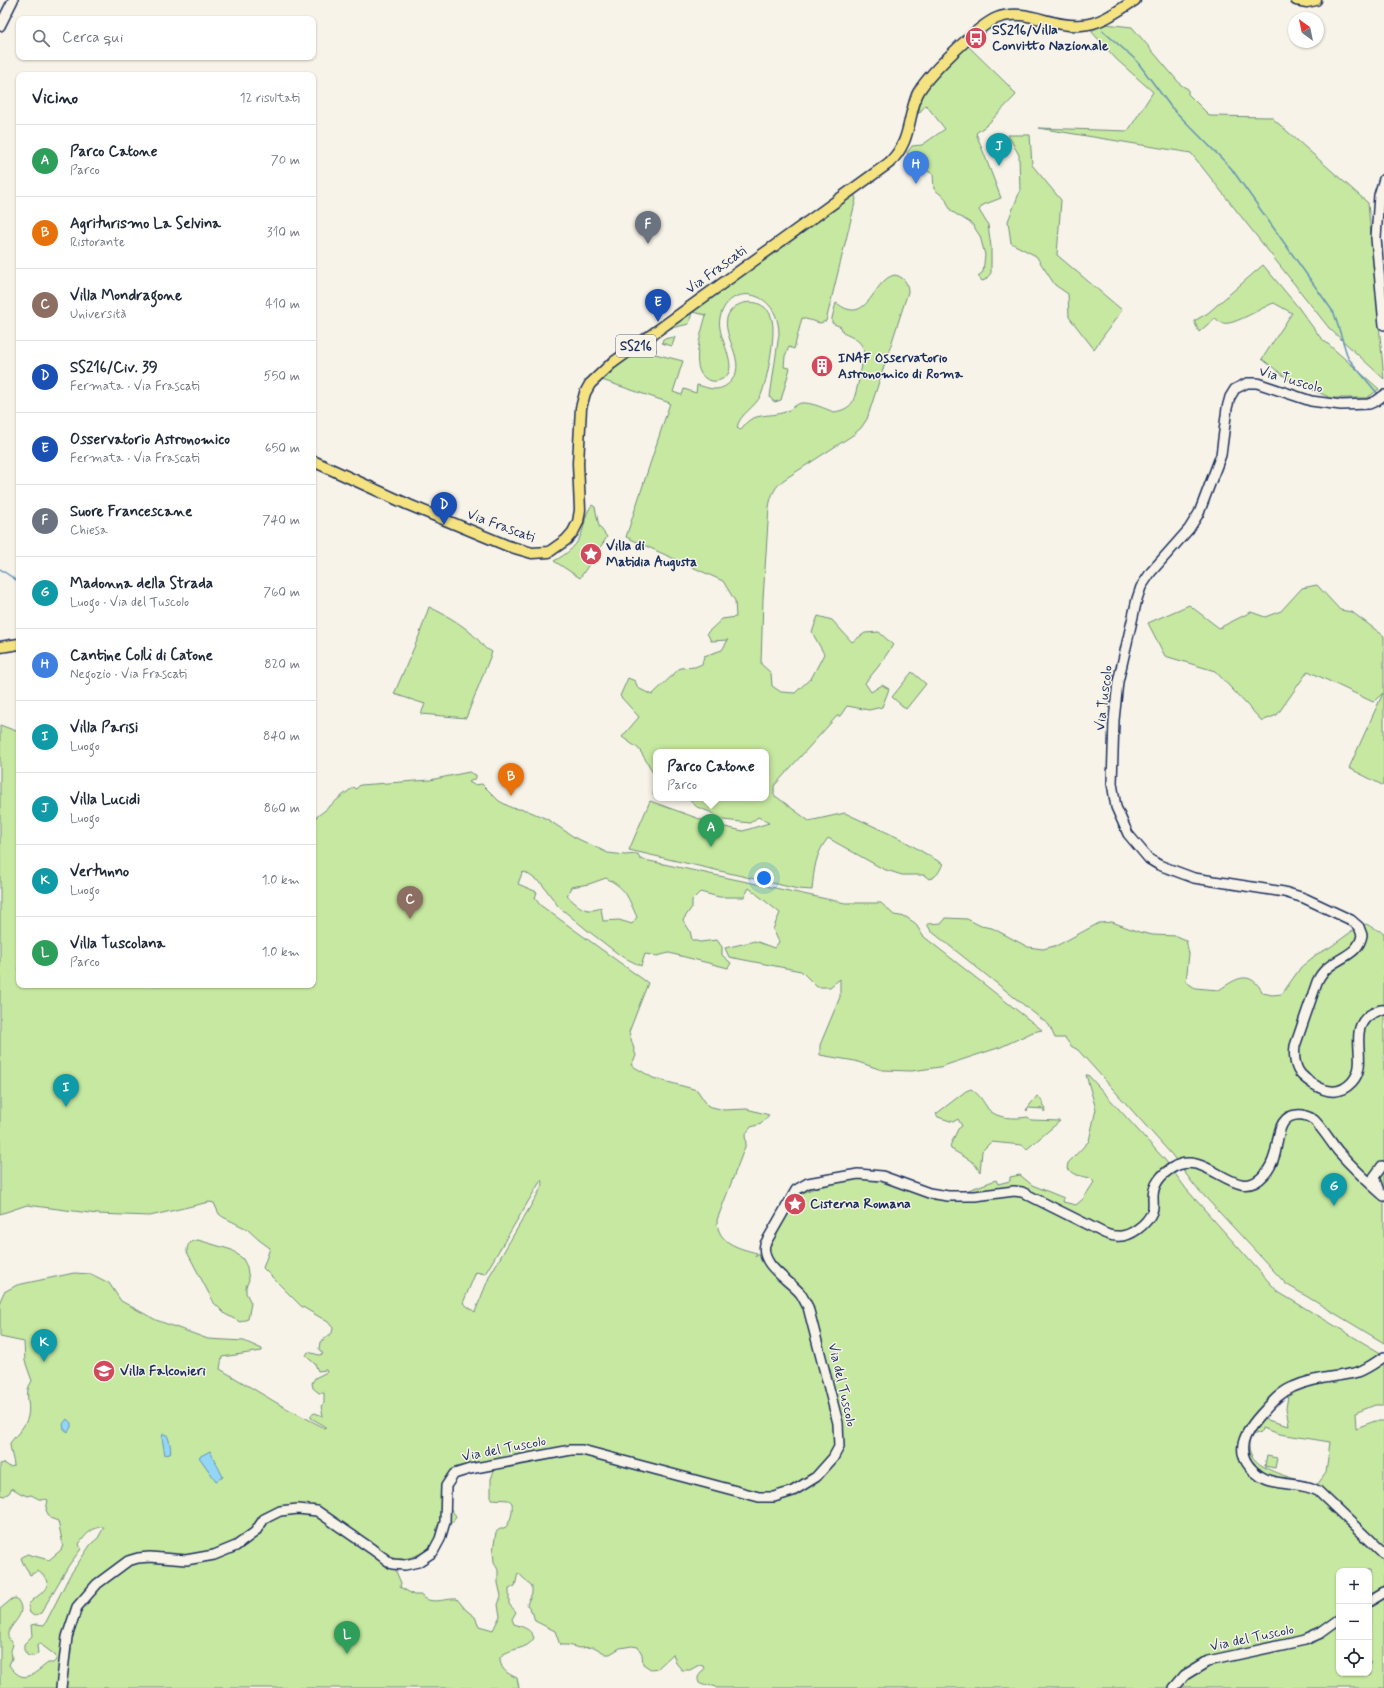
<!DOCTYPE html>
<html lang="it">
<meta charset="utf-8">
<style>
:root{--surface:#fff;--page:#f2f2f3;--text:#1f2937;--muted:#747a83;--line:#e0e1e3;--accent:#d1495b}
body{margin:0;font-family:Mynerve,sans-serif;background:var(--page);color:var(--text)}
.controls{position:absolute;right:12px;bottom:12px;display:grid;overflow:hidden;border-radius:8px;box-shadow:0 1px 3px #0004}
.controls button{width:36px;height:36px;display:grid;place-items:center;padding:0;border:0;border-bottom:1px solid var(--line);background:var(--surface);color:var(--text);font:20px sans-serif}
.compass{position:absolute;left:1288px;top:12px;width:36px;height:36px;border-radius:50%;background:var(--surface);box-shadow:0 1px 3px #0004;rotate:327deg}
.you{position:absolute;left:764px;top:878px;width:14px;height:14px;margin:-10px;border:3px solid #fff;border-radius:50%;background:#1a73e8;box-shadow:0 0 0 6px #1a73e833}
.badge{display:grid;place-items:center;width:26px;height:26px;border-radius:50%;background:var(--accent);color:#fff;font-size:13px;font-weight:700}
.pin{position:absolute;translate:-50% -33px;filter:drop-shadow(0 1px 2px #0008)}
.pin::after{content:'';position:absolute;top:21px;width:14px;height:12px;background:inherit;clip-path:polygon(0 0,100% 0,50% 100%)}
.popup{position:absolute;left:653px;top:749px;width:116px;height:52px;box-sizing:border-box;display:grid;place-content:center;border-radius:8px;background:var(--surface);filter:drop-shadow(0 1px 3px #0005);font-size:13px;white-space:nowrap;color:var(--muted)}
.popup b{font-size:15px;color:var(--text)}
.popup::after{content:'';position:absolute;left:50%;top:100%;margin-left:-8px;border:8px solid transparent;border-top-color:var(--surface)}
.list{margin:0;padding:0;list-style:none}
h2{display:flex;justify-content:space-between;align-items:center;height:52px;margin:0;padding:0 16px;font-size:17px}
h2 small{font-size:13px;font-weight:400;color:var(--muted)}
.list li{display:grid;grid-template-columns:26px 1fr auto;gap:12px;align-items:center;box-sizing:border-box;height:72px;padding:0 16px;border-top:1px solid var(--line)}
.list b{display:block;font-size:15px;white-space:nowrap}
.list p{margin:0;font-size:13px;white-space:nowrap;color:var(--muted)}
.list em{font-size:13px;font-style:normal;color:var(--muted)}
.icon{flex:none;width:22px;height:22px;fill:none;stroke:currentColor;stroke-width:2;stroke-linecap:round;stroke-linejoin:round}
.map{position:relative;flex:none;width:1384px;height:1688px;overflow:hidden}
.search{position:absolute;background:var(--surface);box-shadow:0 1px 3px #0004;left:16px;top:16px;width:300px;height:44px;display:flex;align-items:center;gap:10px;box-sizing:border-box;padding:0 14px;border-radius:8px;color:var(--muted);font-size:15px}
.panel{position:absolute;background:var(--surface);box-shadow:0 1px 3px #0004;left:16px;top:72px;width:300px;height:916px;border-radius:8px}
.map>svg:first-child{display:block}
</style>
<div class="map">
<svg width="1384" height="1688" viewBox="0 0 1384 1688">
<rect width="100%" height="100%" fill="#f7f3e8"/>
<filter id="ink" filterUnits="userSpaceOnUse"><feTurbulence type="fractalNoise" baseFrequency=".025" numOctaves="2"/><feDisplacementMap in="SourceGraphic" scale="8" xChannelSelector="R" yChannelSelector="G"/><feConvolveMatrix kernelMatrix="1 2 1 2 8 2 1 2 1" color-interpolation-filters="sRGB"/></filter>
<g filter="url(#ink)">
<path fill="#c7e8a0" stroke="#718c7f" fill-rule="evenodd" d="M1105,24l27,3 49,58 7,4v5l22,22 61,1 97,86 16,176 -55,-51 -138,-175 -153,-25 90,3 25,-39 -37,-33 -25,-28z
M967,45l42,41 7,9 -29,30 -11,8 25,65 -18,7 -4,5 9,15 3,22v26l-6,7 -3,1 -4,-5 5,-4 2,-17 -5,-19 -8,-12 -21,-13 -6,-13 -11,-9 -1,-15 -22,-12 -4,-9 5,-7 10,-1 23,-16 -19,-24 -8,9 5,-22 8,-11z
M1008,135h22l2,30 29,35 -4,55 65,55 -28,39 -25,-32 -1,-23 -13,-9 -19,-29 -25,-13 -3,-22 12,-30 -1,-36z
M854,193l2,6 -30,122 -6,2 -18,-5 -8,31 -5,-2 -4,9 -1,11 6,1 -9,32 -6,2 -3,-2 -2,-3 9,-63c0,-45 -51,-53 -59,-16 -4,17 16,42 8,56 -4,5 -10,8 -16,7 -26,-5 -10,-50 -6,-66l-14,-3 -3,12 -22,5z
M1263,265l35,42 22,30 59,52 -12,9h-36l-43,-19 -26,-20 30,-46 -18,-10c-12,4 -40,23 -51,20 -3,-1 -6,-3 -8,-5l-16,14 -5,-11 14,-8z
M895,275c9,2 13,8 13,17l-41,127 -6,9 -8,7 -68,44c-10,7 -14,16 -16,28l-6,92 -2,65 10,9 1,13 9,6 14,1 17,-16 12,-23 -12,-22 6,-16 14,4 20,22 13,-9 14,-1 14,13 -15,22 -13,16 6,9 11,-7 7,4 -7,18 -13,3 -22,-4 -7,10h-3l-63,70v9l35,26 36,-8 56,26 42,25c-4,8 -6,13 -14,15l-5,-4h-22l-19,-6 -55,-31c-13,16 -14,32 -16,52l-14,-1 -169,-39 21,-49 66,24 27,6 26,-8 -11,-6 -8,6 -27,-3 -13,-8 -13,-5 -10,-9h79v-46h-110v44l-3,-1 3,-10 -3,-13 -14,-23 -17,-12 17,-20 -19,-21 8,-18 7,3 3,7 14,7 28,-27 15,-1 7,-3 2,-8 18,-6 6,-10 -17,1 -4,-8 15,-14 14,-2 -1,-16 -12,-20 -97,-44 44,-134 -74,-25 57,-39 1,9 2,1 -1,5 28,7 -10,31 9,3 2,-6 12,4 1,-8c6,1 11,4 18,4 6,0 12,-3 16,-8 21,-22 -23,-56 5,-75 7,-4 16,-5 23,-2 7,3 12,9 13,16 4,15 -5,61 -11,75 -6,13 -22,19 -24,33l4,2c10,-19 27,-12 44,-18 6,-2 11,-8 16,-9 11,-1 24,6 33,9 7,-1 16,-4 19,-11 4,-9 10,-40 11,-49 -2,-12 -11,-14 -21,-19l-2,-6 -9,-4v-5l4,-15c4,2 7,5 11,6 23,8 28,-31 48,-34z
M675,337l-3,9 -10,-3 1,-4z
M592,505l3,2 4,19 8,11 -27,41 -26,-17c13,-7 25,-16 29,-32 3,-10 2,-15 9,-24z
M1317,585l23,25 12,2 32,24v150l-35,-18 34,-75 -10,9 -65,-31 -31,44 -15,6 -47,-50 -50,-15 -17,-33 41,-18 30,23 32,-16 14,5 16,-6 21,-23z
M429,607c20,9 43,23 55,40 2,3 5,2 8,5l-26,66 -45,-4 4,-10 -31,-10 25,-58z
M912,672l14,12 -20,25 -14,-12z
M0,725l19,7v253h294v-168l2,1c14,-10 25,-22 39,-31l2,2 4,-4 70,-5 39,-8 7,3v3l-7,4 5,3 8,-1 17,17 13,7 14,2 21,9 27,18 34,16 17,2 13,-1 2,5 205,44h36l13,12 12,2 9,6 8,13 119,94 -9,2 -32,15 -61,20 -28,4 -30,-1 -27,-9 -35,-6v-10l20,-48v-18l-10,8h-13l-16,-16 -72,-14 -4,-9 30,-7 19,7 5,-6 -6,-13 7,-16 -31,-25 -5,9h-25l-19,-5 -8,8v7l-9,13 7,11 2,9 8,2 17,-2 5,7v8l9,8 -3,5 -59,-15 -12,3 -12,-2 -4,12 -20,-10 -34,-26 -29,-24 -16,-22 -17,-12 -3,1 -4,11 19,8 -2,6 5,7 108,78 -19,49 7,24 -5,9 22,13 44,12 11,16 16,4 23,-1 22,6 -8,9 -10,3 -6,8 1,9 -29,76c0,23 21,28 40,33l-2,3 12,-8 31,-53 31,-13 45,-5 59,20 27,-4 36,-13 2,4 12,-3v-4l10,-2 12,10 32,13 -1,4 13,3 7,-6 11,-17 -4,-4 -13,-3 -10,-6 1,-6 21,-22 7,-32 -10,-34h2l77,85 22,30 91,102 106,63v50h-9l-20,8 1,15 19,-7h9v267h-668l-2,-2 -11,-1 -4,-2c-3,-7 1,-8 5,-14l-1,-3 -4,-1 -9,5h-8l-6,-7 -3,-9 -16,15 -5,1 -9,-6 -1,-10 -4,-7 -6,-1 -12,2 -10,6h-4l-12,-7 -15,1 -11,-3h-8l-5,-14 -20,-10 -2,-7 -6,-10 5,-11v-7l-14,-13 -3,13 -6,3v15l7,8 -4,7 2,5c9,3 17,5 20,14 -7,13 -24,9 -34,19 0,12 6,16 17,21l2,10h-519v-79l12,-10 4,-1c13,15 -3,23 -8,35 -1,4 3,9 5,12l-2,5 1,8 -3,7c15,22 25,8 39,-2h5l3,-3 -1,-5 -16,-12 -2,3 1,7 -4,3h-6l-4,-6v-6l8,-8 -1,-11 5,-1 8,1 2,-3 24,-47 21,-31 7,-6 6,-11c-12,0 -18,7 -25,17l2,5 -12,16 -28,48 -7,3 -4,-3 -2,-8c7,-9 19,-12 20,-24l-5,-6 -5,-4 -8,4c-3,-7 -7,-10 -9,-17l6,-4 22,6 12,-10 2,-5 -5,-24 -8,-3 -4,-8 2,-10 -3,-1 -4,1 -10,-5 -4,1 -7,-3 -8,-5 -3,5 -5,3 -4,-1v-31l4,-1 6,4 4,-1c0,-5 -4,-16 -4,-23 6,-8 16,-17 18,-27 3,-13 -5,-23 4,-35l-7,-20 -1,-19 -24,-5v-36l4,-9 13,-7 57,-12 17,1 18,9 12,18 35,19 52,19 36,2 18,8v2l-40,6 -2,12 62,37 43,22v-2l-14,-8v-3l4,-2 8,3 -2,-10 3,-3v-10h-5l-6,-5 -1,-5 3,-5 12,-6 -1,-2 -8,1 -3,-7 -9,-8 2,-4 11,3 4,-1 -4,-5 1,-7 12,-9 1,-5 -5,-6 -27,-16 -38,-38 7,-20 -11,-8 -12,-11 -24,-12 -4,-3 -5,-11 -5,-1 -59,14 -53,-2 -70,-9 -27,9zM606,878c21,11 21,18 31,39l-5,7 -13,-4 -16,1 -2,-13c-17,6 -22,-2 -34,-12l4,-9 18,-3zM541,1180l2,5 -53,90 -15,37 -12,-9 13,-31 9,2zM1286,1395l2,1 -2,12 3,18 -26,-7 17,-19zM1262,1428l18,6 50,8 -4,31 -9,12c-21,-7 -82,-16 -65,-50l9,-3zM460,1466l35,2 -4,11v20l18,1 3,3c1,9 -1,19 -8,26h-4l-4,3 -3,19 1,11 4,8v13l3,13 -3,9 2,11 -7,14 -14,-4 -4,-9 -9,-7 -9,-11c-11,-1 -28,7 -35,-4h-8l-14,-8 1,-4 -6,-14 -9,-4 -18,-15c7,3 16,9 23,9 22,2 47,-9 46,-33l16,-4 3,-6 -6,-8 -7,-6c1,-15 -2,-31 17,-36zM1339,1571h30v89l3,2 -3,3v8h-30z
M946,918l21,1 14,7 11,2 36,19 15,2 15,-4 41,-22 13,-1 27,10 14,3 24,1 9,4 3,14 -3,28 9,6 24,2c18,-12 31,-21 44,3l9,2 10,-1 19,-27 16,-13 12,-6 26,-19 11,-5 18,9v410l-98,-59 -92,-99 -22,-30 -94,-105 -7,-4 -6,-8h-10l-6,-13 -118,-94 -4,-7 15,-1z
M971,1089c8,5 12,12 17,20 9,10 27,10 40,8l3,3 29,1 -33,28 -5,-4 -31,-3 -9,9 -2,21 -6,-9 -6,-4 -17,-10 -1,-3 8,-17 4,-3 -4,-7 -5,3 -15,-5 -2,-3 30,-23z
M1037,1096l3,2 6,11 -2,3v-3l-16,-1 -1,3 -1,-1z
M198,1240l34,10 11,9 4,8 2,13 -3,7v6l5,10 -3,16 -8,3 -15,-8 -11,-11 -27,-51c0,-9 3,-10 11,-12z
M1267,1456l10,2 -2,10 -10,-2z"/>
<path fill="#94d6f6" stroke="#6493b9" d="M67,1419l4,4v4l-3,5 -4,-3 -1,-5z
M163,1434l4,1c2,4 5,15 3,19l-5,1 -3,-17z
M210,1451l13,26 -7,4 -17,-24z"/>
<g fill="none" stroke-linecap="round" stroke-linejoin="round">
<path stroke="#6493b9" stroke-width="1.5" d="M1103,31l33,29 35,47 60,61 103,145 14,45 30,36
M1383,403l1,1
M0,569l19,13"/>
<g stroke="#1b2f5e" stroke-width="12">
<path id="secondary" d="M0,26l13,-26
M1384,179l-5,16 -3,43 8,87
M1384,395l-8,6 -7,3 -28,1 -30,-4 -54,-18h-10l-12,6 -5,8 -3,11 -6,47 -22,58 -10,16 -38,43 -10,15 -4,12 -19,83 -4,38 -2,63 4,24 12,27 21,25 10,6 35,13 90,14 20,6 47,22 8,7 3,8c-4,25 -35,22 -45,47l-22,64c-1,8 -1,16 3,24 3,6 9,10 15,14 14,9 27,11 39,-2 19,-20 -8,-54 21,-69 4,-1 7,-4 11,-3
M1379,1191l-5,-14 8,-11
M1384,1357c-8,5 -17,12 -26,15 -7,2 -15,3 -21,4 -15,2 -31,5 -44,11 -12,5 -20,14 -28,23 -20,21 -36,44 -5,66 16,11 40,5 58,15l66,63
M1369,1601l15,-9
M61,1688l6,-51 10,-30 20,-23 31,-23 10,-3 12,-1 36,3 28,-5 22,-9 19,-14 9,-13 16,-8 18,-2 19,2 55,38 20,15 13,1 13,-3 15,-10 7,-13 5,-17 1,-36 8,-12 16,-5 101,-19h11l177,47h15l19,-6 23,-14 17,-19 6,-11 -1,-24 -30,-116c-3,-5 -5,-10 -8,-14 -12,-14 -40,-28 -35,-49l31,-54 12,-7 50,-9 24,2 47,17 19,3h27l39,-5 8,1 80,40c4,2 9,4 14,4 14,2 31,-12 36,-24 2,-5 1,-10 1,-15 0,-13 9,-23 19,-29 35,-22 64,39 92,7 5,-5 9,-14 11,-21 4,-16 2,-42 28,-39 4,1 8,3 11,5 9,9 16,21 24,31 14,16 30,31 46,45
M1174,1688l11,-13 23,-14 97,-21 16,-7 18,-13"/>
</g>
<g stroke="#1b2f5e" stroke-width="13">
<path id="primary" d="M1296,0l11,2 9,-2
M313,461l96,44 99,41 24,7 17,-1 17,-12 7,-8 5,-10 2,-12 -2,-47 3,-55 4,-15 5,-9 21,-20 278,-201c22,-21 18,-42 28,-68 8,-18 62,-70 80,-77 28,-11 55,10 84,7 20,-1 37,-14 54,-25
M0,647l19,-3"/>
</g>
<use href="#secondary" stroke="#f7f3e8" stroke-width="9"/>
<use href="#primary" stroke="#f5e382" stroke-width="10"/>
</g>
</g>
<defs>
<g id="bus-disc" transform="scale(1.15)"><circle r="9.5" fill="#d1495b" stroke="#f7f3e8"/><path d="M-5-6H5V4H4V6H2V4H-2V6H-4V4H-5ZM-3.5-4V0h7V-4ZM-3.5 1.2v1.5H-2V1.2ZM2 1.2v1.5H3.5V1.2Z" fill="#fff"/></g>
<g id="building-disc" transform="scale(1.15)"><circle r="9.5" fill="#d1495b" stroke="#f7f3e8"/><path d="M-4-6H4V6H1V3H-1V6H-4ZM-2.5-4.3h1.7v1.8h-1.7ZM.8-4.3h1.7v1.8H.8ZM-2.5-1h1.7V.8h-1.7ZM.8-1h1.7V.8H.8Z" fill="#fff"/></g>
<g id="sight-disc" transform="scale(1.15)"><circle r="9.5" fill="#d1495b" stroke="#f7f3e8"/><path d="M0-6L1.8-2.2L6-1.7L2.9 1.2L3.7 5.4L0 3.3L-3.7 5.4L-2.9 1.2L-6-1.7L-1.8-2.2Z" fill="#fff"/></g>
<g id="university-disc" transform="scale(1.15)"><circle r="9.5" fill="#d1495b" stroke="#f7f3e8"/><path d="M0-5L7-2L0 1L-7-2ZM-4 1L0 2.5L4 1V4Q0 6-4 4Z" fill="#fff"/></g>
</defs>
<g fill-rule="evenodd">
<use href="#bus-disc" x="976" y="38"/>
<use href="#building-disc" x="822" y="366"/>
<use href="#sight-disc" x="591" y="554"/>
<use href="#sight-disc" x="795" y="1204"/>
<use href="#university-disc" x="104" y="1371"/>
</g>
<g text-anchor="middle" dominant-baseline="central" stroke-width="3" stroke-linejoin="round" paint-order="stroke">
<rect fill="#f7f3e8" stroke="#5d6a87" stroke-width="1" x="616" y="335" width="40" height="22" rx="3"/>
<g font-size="13" font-weight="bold" fill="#1b2f5e">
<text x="636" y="346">SS216</text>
</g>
<g font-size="14" font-weight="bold" fill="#1b2f5e" stroke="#f7f3e8" text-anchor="start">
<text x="992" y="30">SS216/Villa<tspan x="992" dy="16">Convitto Nazionale</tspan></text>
<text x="838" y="358">INAF Osservatorio<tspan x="838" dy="16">Astronomico di Roma</tspan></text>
<text x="606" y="546">Villa di<tspan x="606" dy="16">Matidia Augusta</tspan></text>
<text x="810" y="1204">Cisterna Romana</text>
<text x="120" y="1371">Villa Falconieri</text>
</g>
<g font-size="14" fill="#1b2f5e" stroke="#f7f3e8">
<text transform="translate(716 270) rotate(-36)">Via Frascati</text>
<text transform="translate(1291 380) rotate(16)">Via Tuscolo</text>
<text transform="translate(501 526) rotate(20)">Via Frascati</text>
<text transform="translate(1104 698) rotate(-83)">Via Tuscolo</text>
<text transform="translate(842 1385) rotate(77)">Via del Tuscolo</text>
<text transform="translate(504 1449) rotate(-11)">Via del Tuscolo</text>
<text transform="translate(1252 1638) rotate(-12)">Via del Tuscolo</text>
</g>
</g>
</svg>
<div class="controls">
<button>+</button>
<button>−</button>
<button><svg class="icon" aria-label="locate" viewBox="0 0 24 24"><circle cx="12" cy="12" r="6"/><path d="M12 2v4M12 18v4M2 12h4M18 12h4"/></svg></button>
</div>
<svg class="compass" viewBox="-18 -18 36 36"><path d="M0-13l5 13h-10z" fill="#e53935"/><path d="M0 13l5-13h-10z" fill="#747a83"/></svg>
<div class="you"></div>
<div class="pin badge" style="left:711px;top:847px;background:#2e9e5b">A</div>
<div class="popup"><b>Parco Catone</b>Parco</div>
<div class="pin badge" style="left:511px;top:796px;background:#e8710a">B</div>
<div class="pin badge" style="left:410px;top:919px;background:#8d6e63">C</div>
<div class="pin badge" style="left:444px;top:525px;background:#1a4fb4">D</div>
<div class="pin badge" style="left:658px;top:322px;background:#1a4fb4">E</div>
<div class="pin badge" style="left:648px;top:244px;background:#6b7280">F</div>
<div class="pin badge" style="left:1334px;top:1206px;background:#0f9aa8">G</div>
<div class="pin badge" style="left:916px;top:184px;background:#3f7fe0">H</div>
<div class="pin badge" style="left:66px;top:1107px;background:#0f9aa8">I</div>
<div class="pin badge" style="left:999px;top:166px;background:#0f9aa8">J</div>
<div class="pin badge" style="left:44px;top:1362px;background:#0f9aa8">K</div>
<div class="pin badge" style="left:347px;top:1654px;background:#2e9e5b">L</div>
<div class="search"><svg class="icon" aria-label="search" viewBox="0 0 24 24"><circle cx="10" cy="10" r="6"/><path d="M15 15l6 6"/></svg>Cerca qui</div>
<section class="panel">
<h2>Vicino<small>12 risultati</small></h2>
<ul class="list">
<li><span class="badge" style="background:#2e9e5b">A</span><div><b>Parco Catone</b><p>Parco</p></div><em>70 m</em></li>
<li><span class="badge" style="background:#e8710a">B</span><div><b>Agriturismo La Selvina</b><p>Ristorante</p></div><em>310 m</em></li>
<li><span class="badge" style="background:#8d6e63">C</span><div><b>Villa Mondragone</b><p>Università</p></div><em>410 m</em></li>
<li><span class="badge" style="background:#1a4fb4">D</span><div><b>SS216/Civ. 39</b><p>Fermata · Via Frascati</p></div><em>550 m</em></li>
<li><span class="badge" style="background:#1a4fb4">E</span><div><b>Osservatorio Astronomico</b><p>Fermata · Via Frascati</p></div><em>650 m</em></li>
<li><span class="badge" style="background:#6b7280">F</span><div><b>Suore Francescane</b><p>Chiesa</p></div><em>740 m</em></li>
<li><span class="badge" style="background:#0f9aa8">G</span><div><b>Madonna della Strada</b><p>Luogo · Via del Tuscolo</p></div><em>760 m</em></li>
<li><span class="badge" style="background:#3f7fe0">H</span><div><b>Cantine Colli di Catone</b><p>Negozio · Via Frascati</p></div><em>820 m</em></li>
<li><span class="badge" style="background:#0f9aa8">I</span><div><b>Villa Parisi</b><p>Luogo</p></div><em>840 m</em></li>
<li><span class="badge" style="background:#0f9aa8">J</span><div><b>Villa Lucidi</b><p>Luogo</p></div><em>860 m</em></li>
<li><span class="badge" style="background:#0f9aa8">K</span><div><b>Vertunno</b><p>Luogo</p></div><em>1.0 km</em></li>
<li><span class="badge" style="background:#2e9e5b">L</span><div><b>Villa Tuscolana</b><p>Parco</p></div><em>1.0 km</em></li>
</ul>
</section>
</div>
